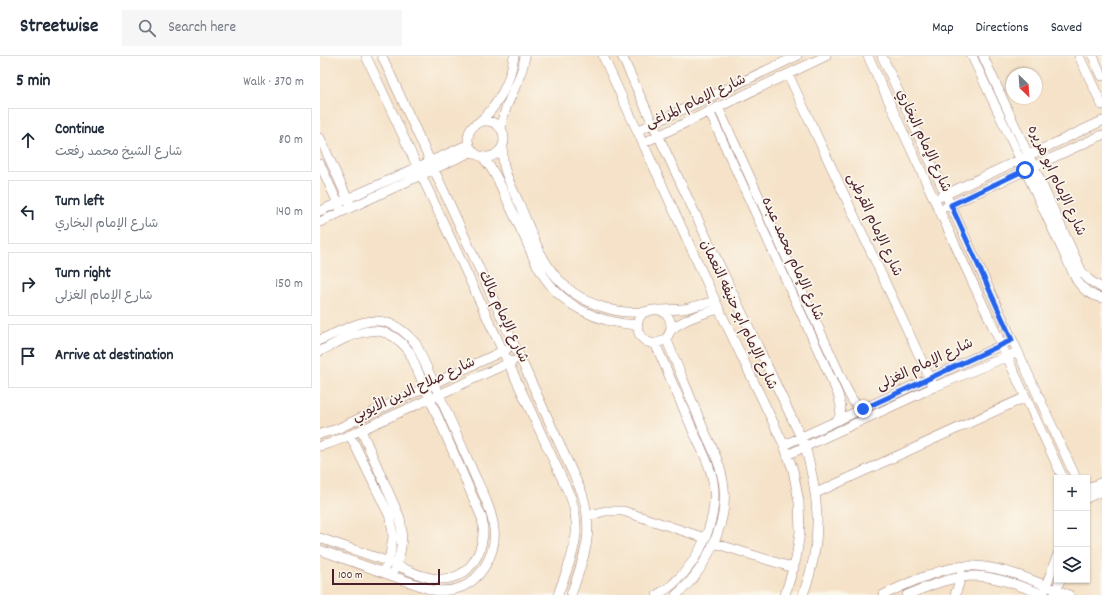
<!DOCTYPE html>
<meta charset="utf-8">
<style>
:root{--surface:#fff;--page:#f6f6f7;--text:#1f2937;--muted:#747a83;--line:#e0e1e3}
body{margin:0;font-family:Dekko,"Playpen Sans Arabic",sans-serif;background:var(--page);color:var(--text)}
.controls{position:absolute;right:12px;bottom:12px;display:grid;overflow:hidden;border-radius:0px;box-shadow:0 1px 3px #0004}
.controls button{width:36px;height:36px;display:grid;place-items:center;padding:0;border:0;border-bottom:1px solid var(--line);background:var(--surface);color:var(--text);font:20px sans-serif}
.compass{position:absolute;left:686px;top:12px;width:36px;height:36px;border-radius:50%;background:var(--surface);box-shadow:0 1px 3px #0004;rotate:155deg}
.scale{position:absolute;left:12px;bottom:10px;width:108px;box-sizing:border-box;padding-left:4px;border:2px solid #4a1f2b;border-top:0;font-size:11px;line-height:14px;white-space:nowrap;color:#4a1f2b;-webkit-text-stroke:3px #fbf7ec;paint-order:stroke}
.stop{position:absolute;width:12px;height:12px;margin:-9px;border:3px solid #2563eb;border-radius:50%;background:#fff}
.stop.end{background:#2563eb;border-color:#fff;box-shadow:0 1px 4px #0008}
.list{margin:0;padding:0;list-style:none}
h2{display:flex;justify-content:space-between;align-items:center;height:52px;margin:0;padding:0 16px;font-size:17px}
h2 small{font-size:13px;font-weight:400;color:var(--muted)}
.list li{display:grid;grid-template-columns:26px 1fr auto;gap:12px;align-items:center;box-sizing:border-box;height:64px;margin:0 8px 8px;padding:0 8px;border:1px solid var(--line);border-radius:0px}
.list b{display:block;font-size:15px;white-space:nowrap}
.list p{margin:0;font-size:13px;white-space:nowrap;color:var(--muted)}
.list em{font-size:13px;font-style:normal;color:var(--muted)}
.icon{flex:none;width:22px;height:22px;fill:none;stroke:currentColor;stroke-width:2;stroke-linecap:round;stroke-linejoin:round}
.map{position:relative;flex:none;width:782px;height:539px;overflow:hidden}
header{display:flex;align-items:center;gap:24px;box-sizing:border-box;height:56px;padding:0 20px;background:var(--surface);border-bottom:1px solid var(--line)}
header strong{font-size:19px}
nav{display:flex;gap:22px;margin-inline-start:auto;font-size:14px}
.search{width:280px;height:36px;background:var(--page);display:flex;align-items:center;gap:10px;box-sizing:border-box;padding:0 14px;border-radius:0px;color:var(--muted);font-size:15px}
main{display:flex}
aside{flex:1;background:var(--surface)}
.map>svg:first-child{display:block}
</style>
<header>
<strong>Streetwise</strong>
<div class="search"><svg class="icon" aria-label="search" viewBox="0 0 24 24"><circle cx="10" cy="10" r="6"/><path d="M15 15l6 6"/></svg>Search here</div>
<nav><a>Map</a><a>Directions</a><a>Saved</a></nav>
</header>
<main>
<aside>
<h2>5 min<small>Walk · 370 m</small></h2>
<ul class="list">
<li><svg class="icon" aria-label="ahead" viewBox="0 0 24 24"><path d="M12 20V5M6 11l6-6 6 6"/></svg><div><b>Continue</b><p>شارع الشيخ محمد رفعت</p></div><em>80 m</em></li>
<li><svg class="icon" aria-label="left" viewBox="0 0 24 24"><path d="M17 20v-9H6M10 6l-5 5 5 5"/></svg><div><b>Turn left</b><p>شارع الإمام البخاري</p></div><em>140 m</em></li>
<li><svg class="icon" aria-label="right" viewBox="0 0 24 24"><path d="M7 20v-9h11M14 6l5 5-5 5"/></svg><div><b>Turn right</b><p>شارع الإمام الغزلى</p></div><em>150 m</em></li>
<li><svg class="icon" aria-label="arrive" viewBox="0 0 24 24"><path d="M6 21V4h12l-3 4 3 4H6"/></svg><div><b>Arrive at destination</b></div></li>
</ul>
</aside>
<div class="map">
<svg width="782" height="539" viewBox="0 0 782 539">
<rect width="100%" height="100%" fill="#fbf7ec"/>
<filter id="ink" filterUnits="userSpaceOnUse"><feTurbulence type="fractalNoise" baseFrequency=".025" numOctaves="2"/><feDisplacementMap in="SourceGraphic" scale="8" xChannelSelector="R" yChannelSelector="G"/><feConvolveMatrix kernelMatrix="1 2 1 2 8 2 1 2 1" color-interpolation-filters="sRGB"/></filter>
<filter id="wash" filterUnits="userSpaceOnUse"><feTurbulence type="fractalNoise" baseFrequency=".012" numOctaves="4" result="noise"/><feDisplacementMap in="SourceGraphic" scale="16" xChannelSelector="R" yChannelSelector="G"/><feGaussianBlur stdDeviation="0.9" result="paint"/><feColorMatrix in="noise" values="0 0 0 0 0 0 0 0 0 0 0 0 0 0 0 0 0 1.4 0 .05"/><feComposite in="paint" operator="in"/></filter>
<g filter="url(#wash)">
<rect width="100%" height="100%" fill="#f5e2c8"/>
</g>
<g filter="url(#ink)">
<g fill="none" stroke-linecap="round" stroke-linejoin="round">
<g stroke="#a0807a" stroke-width="10">
<path id="minor" d="M46,0l205,442c13,38 -1,62 -13,97
M62,0l200,437c13,40 2,64 -11,102
M283,0l116,253 65,136 9,25 6,32 1,30 -4,27 -11,36
M302,0l36,79 147,311c15,54 18,96 -2,149
M548,0l195,422
M562,0l194,422
M652,0l104,223c6,10 15,17 26,19
M663,0l99,216 7,8 13,8
M759,0l23,49
M773,0l9,20
M468,18l146,313
M398,51l129,283 6,11 10,8
M389,55l129,283 3,13 -2,13
M148 83a18 18 0 1 1 36 0a18 18 0 1 1-36 0Z
M159,66c19,-15 32,-42 35,-66
M181,73c3,-28 21,-47 24,-73
M317,75l160,-75
M0,82l29,64
M323,87l183,-87
M183,90c0,5 0,10 0,15 2,15 10,29 16,42 11,25 20,55 39,76 13,14 30,24 48,29 12,4 24,5 36,4 8,0 12,-5 20,-1 12,6 12,24 0,30 -18,10 -34,-15 -18,-29
M162,100l9,12 7,12c9,19 17,38 26,56 5,11 9,23 16,34 20,35 57,53 97,55
M0,108l20,44
M620,141l162,-76
M626,151l156,-72
M0,155l149,-67
M0,166l153,-71
M341,254l23,-1 31,-8
M351,274c14,-12 31,-16 48,-21
M346,282c12,30 25,60 37,90 9,19 19,39 21,60 4,36 -20,85 -48,107
M0,284c38,-17 64,-34 96,4 19,41 37,82 55,123 8,19 21,41 23,62 3,24 -14,54 -38,60 -8,2 -16,2 -24,1l-112,-40
M335,287c13,30 26,60 39,90 7,15 16,31 19,48 6,36 -12,78 -39,102 -5,5 -11,8 -17,12
M0,295c33,-16 60,-36 89,0l73,167c5,28 -9,61 -41,61 -19,0 -38,-12 -55,-18 -22,-8 -44,-15 -66,-23
M41,374l39,88c4,19 2,35 -6,53
M0,378l17,-5 170,-80
M30,379l41,84 2,18 -3,18 -5,12
M464,389l222,-102
M0,390l11,-3 19,-8 163,-74
M467,399l147,-68 79,-33
M767,433l15,-7
M496,437l210,-96
M767,442l15,-7
M268,460l17,-5h18l82,27
M394,487l80,25
M724,535l13,-35
M563,539c25,-12 65,-31 93,-29 32,2 63,17 93,29
M587,539c22,-9 45,-19 69,-19 23,1 47,11 69,19
M635,539l6,-17v-5
M735,539l5,-15"/>
</g>
<use href="#minor" stroke="#fff" stroke-width="9"/>
</g>
</g>
<g fill="none" stroke-linecap="round" stroke-linejoin="round" filter="url(#ink)">
<path stroke="#2563eb" stroke-width="5" d="M543,353l149,-69 -61,-135 74,-35"/>
</g>
<g text-anchor="middle" dominant-baseline="central" stroke-width="3.5" stroke-linejoin="round" paint-order="stroke">
<g font-size="14" fill="#4a1f2b" stroke="#fbf7ec">
<text transform="translate(376 46) rotate(-25)">شارع الإمام المراغى</text>
<text transform="translate(603 85) rotate(65)">شارع الإمام البخاري</text>
<text transform="translate(736 125) rotate(65)">شارع الإمام ابو هريره</text>
<text transform="translate(554 169) rotate(65)">شارع الإمام القرطبى</text>
<text transform="translate(472 203) rotate(66)">شارع الإمام محمد عبده</text>
<text transform="translate(418 259) rotate(65)">شارع الإمام ابو حنيفه النعمان</text>
<text transform="translate(183 261) rotate(65)">شارع الإمام مالك</text>
<text transform="translate(605 309) rotate(-25)">شارع الإمام الغزلى</text>
<text transform="translate(94 334) rotate(-25)">شارع صلاح الدين الأيوبي</text>
</g>
</g>
</svg>
<div class="controls">
<button>+</button>
<button>−</button>
<button><svg class="icon" aria-label="layers" viewBox="0 0 24 24"><path d="M12 4l9 5-9 5-9-5zM3 14l9 5 9-5"/></svg></button>
</div>
<svg class="compass" viewBox="-18 -18 36 36"><path d="M0-13l5 13h-10z" fill="#e53935"/><path d="M0 13l5-13h-10z" fill="#747a83"/></svg>
<div class="scale">100 m</div>
<div class="stop" style="left:705px;top:114px"></div>
<div class="stop end" style="left:543px;top:353px"></div>
</div>
</main>
